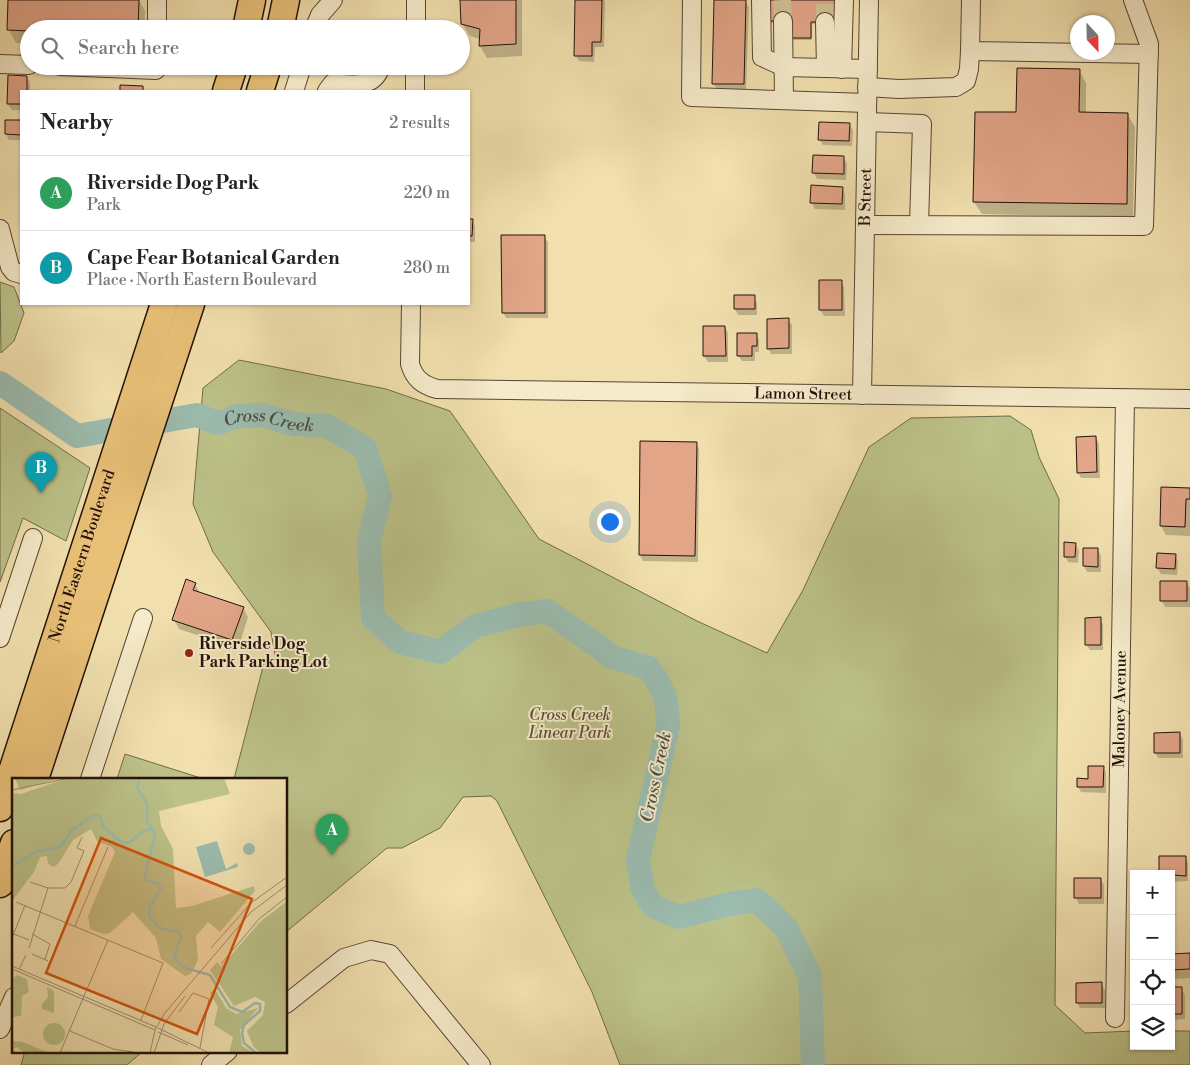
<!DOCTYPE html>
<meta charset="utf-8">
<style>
:root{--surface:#fff;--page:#f6f6f6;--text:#222;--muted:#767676;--line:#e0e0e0;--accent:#d93025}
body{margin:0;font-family:"Libre Bodoni",serif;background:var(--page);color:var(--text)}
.controls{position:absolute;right:15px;bottom:15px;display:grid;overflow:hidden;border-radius:0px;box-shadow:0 1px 4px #0004}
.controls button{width:45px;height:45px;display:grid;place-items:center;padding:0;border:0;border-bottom:1px solid var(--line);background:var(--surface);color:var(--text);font:25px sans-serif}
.compass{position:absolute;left:1070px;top:15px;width:45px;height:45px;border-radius:50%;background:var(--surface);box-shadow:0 1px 4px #0004;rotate:158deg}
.you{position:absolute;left:609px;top:521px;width:18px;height:18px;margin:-12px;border:4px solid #fff;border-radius:50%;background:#1a73e8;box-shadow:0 0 0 8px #1a73e833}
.badge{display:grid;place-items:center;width:32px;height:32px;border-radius:50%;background:var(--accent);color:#fff;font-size:16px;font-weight:700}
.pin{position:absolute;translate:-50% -41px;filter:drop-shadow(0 1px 2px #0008)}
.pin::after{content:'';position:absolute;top:26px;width:18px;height:15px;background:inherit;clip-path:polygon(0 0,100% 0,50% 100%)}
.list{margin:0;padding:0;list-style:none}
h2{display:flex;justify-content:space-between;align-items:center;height:65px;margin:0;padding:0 20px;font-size:21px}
h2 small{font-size:16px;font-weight:400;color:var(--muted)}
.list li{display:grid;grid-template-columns:32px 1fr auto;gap:15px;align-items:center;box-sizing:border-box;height:75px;padding:0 20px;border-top:1px solid var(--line)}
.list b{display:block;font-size:19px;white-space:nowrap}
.list p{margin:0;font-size:16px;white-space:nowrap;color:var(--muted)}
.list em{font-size:16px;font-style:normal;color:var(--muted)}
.icon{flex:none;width:28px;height:28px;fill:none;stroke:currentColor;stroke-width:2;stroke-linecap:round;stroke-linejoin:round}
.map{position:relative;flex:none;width:1190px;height:1065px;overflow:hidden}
.search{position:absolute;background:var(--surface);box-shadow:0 1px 4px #0004;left:20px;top:20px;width:450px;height:55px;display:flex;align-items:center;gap:12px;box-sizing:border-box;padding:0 18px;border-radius:28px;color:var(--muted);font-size:19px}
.panel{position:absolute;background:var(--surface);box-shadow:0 1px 4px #0004;left:20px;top:90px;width:450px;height:215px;border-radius:0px}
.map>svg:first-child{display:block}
</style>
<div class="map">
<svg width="1190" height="1065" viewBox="0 0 1190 1065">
<rect width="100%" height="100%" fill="#f1e0ae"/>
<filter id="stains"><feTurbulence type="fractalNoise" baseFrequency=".004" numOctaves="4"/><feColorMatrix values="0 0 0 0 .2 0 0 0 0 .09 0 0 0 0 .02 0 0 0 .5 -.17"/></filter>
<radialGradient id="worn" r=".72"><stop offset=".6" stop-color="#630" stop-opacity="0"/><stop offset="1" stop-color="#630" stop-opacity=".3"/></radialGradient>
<path fill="#bcc289" stroke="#706a4a" d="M0,282l14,5 10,26 -10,28 -13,12z
M239,360l147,29 64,22 89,128 158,82 70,32 36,-63 66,-143 42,-29 99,-2 21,14 8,27 20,42 -4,506 30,28 49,-2v15h37v-15h19v34h-570l-28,-73 -95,-191 -6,-5 -28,1 -23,31 -38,20h-15l-101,84v-153h-52l31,-120 12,7 -6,-34 -58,-80 -20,-48 10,-116z
M0,408l90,60 -24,73 -43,-23 -23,64z
M125,754l79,25h-87z
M25,1051h118l-16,14h-106z"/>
<path fill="#0003" d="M9,0h130l6,11v18h-116v14h-13l-7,-13z
M461,0h61v56l-35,2 -7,-12v-7l-10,-3 -8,-13z
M576,0h29l-1,47h-9l-1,15 -15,-1 -4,-6z
M840,0v24h-28v16h-20l-1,-3v-14h-23l-2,-3z
M745,1l4,6 -3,83 -29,-1 -4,-6z
M1079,70l7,13v31h41l8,13 -2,90 -151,-3 -8,-12 43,-88z
M27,77l3,6v8h-9v19h-9l-4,-6z
M6,121h15v19h-12l-3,-6z
M849,124l4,6 -1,16 -29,-1 -4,-6z
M844,158l3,6 -1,16 -29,-1 -3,-6z
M842,188l3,6v16l-30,-1 -3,-6z
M469,220h3l3,6v16h-6z
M544,237l4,5v76h-42l-3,-6z
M841,281l3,6 1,29h-21l-4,-6z
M754,297l3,6v12h-19l-3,-6z
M788,320l4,5v29h-21l-3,-6z
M725,327l3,6v29h-20l-4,-6z
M756,334l3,6v12h-4v9h-13l-4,-6z
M1096,438l3,6 1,34h-19l-3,-6z
M642,442l54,1 3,6 -1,113 -55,-1 -3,-6z
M1162,488l28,1v47l-24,-1 -5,-9z
M1075,544l4,6 -1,13 -10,-1 -3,-6z
M1098,550l3,6v16h-14l-3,-6z
M1175,555l3,6 -1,14 -16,-1 -4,-6z
M1186,582l4,6v19h-25l-3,-6v-18z
M195,584l5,9 43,15 5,9 -10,32 -59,-20 -5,-9z
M1100,619l3,6v25h-13l-4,-6z
M1180,734l3,6v18h-25l-3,-6z
M1103,767l3,6v20l-25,-1 -3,-5 11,-7z
M1185,857l3,6v18l-17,1v-8z
M1100,879l4,6v19h-25l-3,-6z
M1190,954v24l-19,1v-24z
M1101,984l4,6v18h-25l-3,-6z
M1171,989h10l4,6v24l-14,1z"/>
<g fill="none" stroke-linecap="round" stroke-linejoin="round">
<path stroke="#9bbcaf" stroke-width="24" id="s1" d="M0,383l77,53 120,-21 21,8 20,-7 25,-1 30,9 34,2 38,22 15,48 -11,45 4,77 27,24 41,10 34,-26 42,-11 30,-4 51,35 13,11 38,11c16,24 18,29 19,58l-30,134 5,30 10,16 26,11 50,-13 28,-4 29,28 24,48 3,89"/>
</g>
<path fill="#e2a588" stroke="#23110a" d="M8,0h131l-1,29h-109v2l-22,-1z
M460,0h56v44l-37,2 1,-17 -19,-5z
M575,0h27l-1,42h-9v14h-18z
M714,0h32l-2,84h-32z
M765,0h74v22h-28v16h-21v-17h-25z
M1017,68l63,1 -1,43 49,1 -1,91 -154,-2 2,-90h41z
M8,75l19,1v15h-6v13h-14z
M120,85l23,1v5h-23z
M5,120h16v15l-16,-1z
M819,122l31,1 -1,18 -31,-1z
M813,155l31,1v18l-32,-1z
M811,185l32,2 -1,17 -32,-1z
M469,219h4l-1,17h-3z
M501,235h44v78h-43z
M819,280h23v30h-23z
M734,295h21v14h-21z
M789,318v30l-22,1v-30z
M703,326h22l1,30h-23z
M737,333h20v13h-5v10h-15z
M1096,436l1,36 -20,1 -1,-36z
M640,441l57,1 -2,114 -56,-1z
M1161,487l29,1v11h-4l-1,28 -25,-1z
M1064,542l12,1 -1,14h-11z
M1083,548h15v19l-15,-1z
M1157,553l19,1 -1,15 -19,-1z
M186,579l10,4 -3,7 51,17 -12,33 -60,-20z
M1160,581h27v20h-27z
M1101,617v28h-16v-27z
M1180,732v21h-26v-20z
M1088,766h16l-1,21h-26v-9l11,1z
M1159,856h27v20l-27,-2z
M1074,878h27v20h-27z
M1190,953v16l-19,1v-16z
M1102,982v21h-26v-20z
M1171,987h11v27h-11z"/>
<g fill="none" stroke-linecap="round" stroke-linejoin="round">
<path stroke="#d2c195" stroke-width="18" stroke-dasharray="18 9" stroke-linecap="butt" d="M782,0l1,21
M825,22v-22"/>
<g stroke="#564533" stroke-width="20">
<g id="minor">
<path d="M692,0l-1,97 176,6"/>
<path d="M761,0l1,57 22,10 84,2"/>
<path d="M971,0l-1,51 179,3"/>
<path d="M783,21l1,79"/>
<path d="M825,22l1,46"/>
<path d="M157,29v-29"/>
<path d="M314,29l6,-14 13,-15"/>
<path d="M416,29v-29"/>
<path d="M0,64l29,1"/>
<path d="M60,66l96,4v-4"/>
<path d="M842,69l2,-69"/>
<path d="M867,87l32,2 57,-2 10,-6 3,-12 1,-18"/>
<path d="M294,91l8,-25"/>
<path d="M327,91l6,-8c19,2 41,6 48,-17"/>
<path d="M415,91v-25"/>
<path d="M867,122l55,2 -3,101"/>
<path d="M865,225l279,1 5,-182 -16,-44"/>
<path d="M0,229l10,38 4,5 7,2"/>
<path id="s2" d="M411,304l-1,60c4,14 12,21 27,25l753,10"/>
<path id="s3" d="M862,395l7,-395"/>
<path d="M0,638l33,-100"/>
<path d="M90,779l53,-161"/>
<path d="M286,1004l58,-46 27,-8 19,4 91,111"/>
<path id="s4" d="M1115,1018l10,-619"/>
<path d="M0,1029l14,-32"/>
<path d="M211,1065l17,-14"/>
</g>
</g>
<g stroke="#23110a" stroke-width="29">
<g id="highway">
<path d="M246,29l6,-29"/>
<path d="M280,29l6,-29"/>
<path d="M226,91l8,-25"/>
<path d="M260,91l8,-25"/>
<path d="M35,779l156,-475"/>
<path id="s5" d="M0,808l164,-504"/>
<path d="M0,884l14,-41"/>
</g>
</g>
<use href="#minor" stroke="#f6ebca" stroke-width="18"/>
<use href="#highway" stroke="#e8c077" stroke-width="26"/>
</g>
<circle fill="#8f2418" stroke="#f6ebca" stroke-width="2" cx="189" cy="653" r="5"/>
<g text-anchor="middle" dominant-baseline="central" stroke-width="4" stroke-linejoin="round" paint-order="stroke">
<g font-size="16" fill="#23110a" stroke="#f6ebca">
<text stroke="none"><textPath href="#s3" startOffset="198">B Street</textPath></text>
<text stroke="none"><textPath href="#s2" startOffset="465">Lamon Street</textPath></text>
<text stroke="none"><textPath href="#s5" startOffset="265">North Eastern Boulevard</textPath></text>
<text stroke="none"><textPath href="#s4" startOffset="309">Maloney Avenue</textPath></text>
</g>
<g font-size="16" font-weight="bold" fill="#23110a" stroke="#f6ebca" text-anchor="start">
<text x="199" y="644">Riverside Dog<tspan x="199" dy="18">Park Parking Lot</tspan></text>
</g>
<g font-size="16" font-style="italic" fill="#594f36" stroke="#f6ebca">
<text x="570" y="715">Cross Creek<tspan x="570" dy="18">Linear Park</tspan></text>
</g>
<g font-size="18" font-style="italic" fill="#4d4d44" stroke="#f6ebca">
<text stroke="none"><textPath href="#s1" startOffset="290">Cross Creek</textPath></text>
<text transform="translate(656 777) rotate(-78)">Cross Creek</text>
</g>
</g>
<g transform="translate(12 778)">
<rect width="275" height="275" fill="#f1e0ae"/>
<path d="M3,0h44l-39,12zM56,0h156l6,16 -71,17 2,15 12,23 3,59 16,-2 62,-20 1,5 -35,41 -12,-10 -12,14 2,24 -7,14 -6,2 -24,-17 -5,-21 -23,-26 -23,21 -7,1 -13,-5 -2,-13 27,-64 -3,-5 -15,-6 -6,-12 -18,11 -15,24 -5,3 -5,-4 -1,-7 -7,1 -6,15 -22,29v-108l9,1zM275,123v152h-27l-7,-7 -6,-15 16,-16 2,-13 -10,-5 -21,9 -24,-36 7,-8 4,5 38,-44zM5,197l10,4 2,13 -7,4 -1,20 -9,1v-38zM35,209l7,4v22l-12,-4v-5l6,-7zM203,211l11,19 10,6 22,-6 -18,22 2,16 12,7h-25l4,-16 -19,-12 4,-18 -8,-14zM31 256a11 11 0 1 1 22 0a11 11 0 1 1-22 0ZM0,263l11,1 26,11h-25l-7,-6 -4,2 3,4h-4z" fill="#bcc289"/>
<path d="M205,63l9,28 11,-6 1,4 -33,10 -9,-30zM231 71a6 6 0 1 1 12 0a6 6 0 1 1-12 0Z" fill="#9bbcaf"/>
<path fill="none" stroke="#9bbcaf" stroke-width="2.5" d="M128,0l-3,10 10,15v18l5,8M0,88l24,-14 25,-5 11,-17 22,-15 6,1 3,10 18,16 7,1 16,-12 8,-2 3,5 -10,42 2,5 11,2 3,5 -11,19 -1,9 10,12 20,4 2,4 -7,22 11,10 25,7 20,32 12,5 13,-9 5,1v7l-16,14 -2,8 2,10 12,10"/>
<path fill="none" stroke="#9f8d6c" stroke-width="1" d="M0,12l53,-11M18,104l18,6M4,124l147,61 -22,57M63,148l33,-79M2,156l15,6M20,156l18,10 -5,15M0,160l13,-33M17,170l19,-60h17l6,-6 13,-31 -7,-3 5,-11M199,170l40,-45 36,-26M20,176l16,7M209,186l38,-45 28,-22M0,188l144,61M0,191l143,61M7,191l7,-14M72,218l24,-56M167,234l14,-19 16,6 -9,49M146,250l51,25M58,253l43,18 26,4M146,254l30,13M48,275l24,-57M138,275l5,-23 9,-16 87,-102 36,-27M142,275l10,-29 21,-28"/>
<path fill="#d4520c" fill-opacity="0.15" stroke="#d4520c" stroke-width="2.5" d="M89,60l151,61 -55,135 -151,-61z"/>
<rect width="275" height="275" fill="none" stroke="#23110a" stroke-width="2.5"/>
</g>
<rect width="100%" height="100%" filter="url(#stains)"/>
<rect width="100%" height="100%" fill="url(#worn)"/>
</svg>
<div class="controls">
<button>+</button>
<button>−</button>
<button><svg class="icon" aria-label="locate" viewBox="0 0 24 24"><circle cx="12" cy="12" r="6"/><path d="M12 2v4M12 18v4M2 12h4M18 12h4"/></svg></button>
<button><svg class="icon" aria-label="layers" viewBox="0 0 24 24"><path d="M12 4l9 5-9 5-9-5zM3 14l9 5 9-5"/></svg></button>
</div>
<svg class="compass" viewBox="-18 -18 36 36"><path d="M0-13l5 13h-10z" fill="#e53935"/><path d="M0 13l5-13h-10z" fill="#767676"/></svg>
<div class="you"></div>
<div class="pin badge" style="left:332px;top:855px;background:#2e9e5b">A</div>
<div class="pin badge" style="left:41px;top:493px;background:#0f9aa8">B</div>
<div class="search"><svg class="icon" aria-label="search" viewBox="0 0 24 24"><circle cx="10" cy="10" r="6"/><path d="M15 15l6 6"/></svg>Search here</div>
<section class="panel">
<h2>Nearby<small>2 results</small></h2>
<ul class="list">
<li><span class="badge" style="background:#2e9e5b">A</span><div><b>Riverside Dog Park</b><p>Park</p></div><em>220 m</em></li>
<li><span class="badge" style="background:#0f9aa8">B</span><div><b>Cape Fear Botanical Garden</b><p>Place · North Eastern Boulevard</p></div><em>280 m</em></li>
</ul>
</section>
</div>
